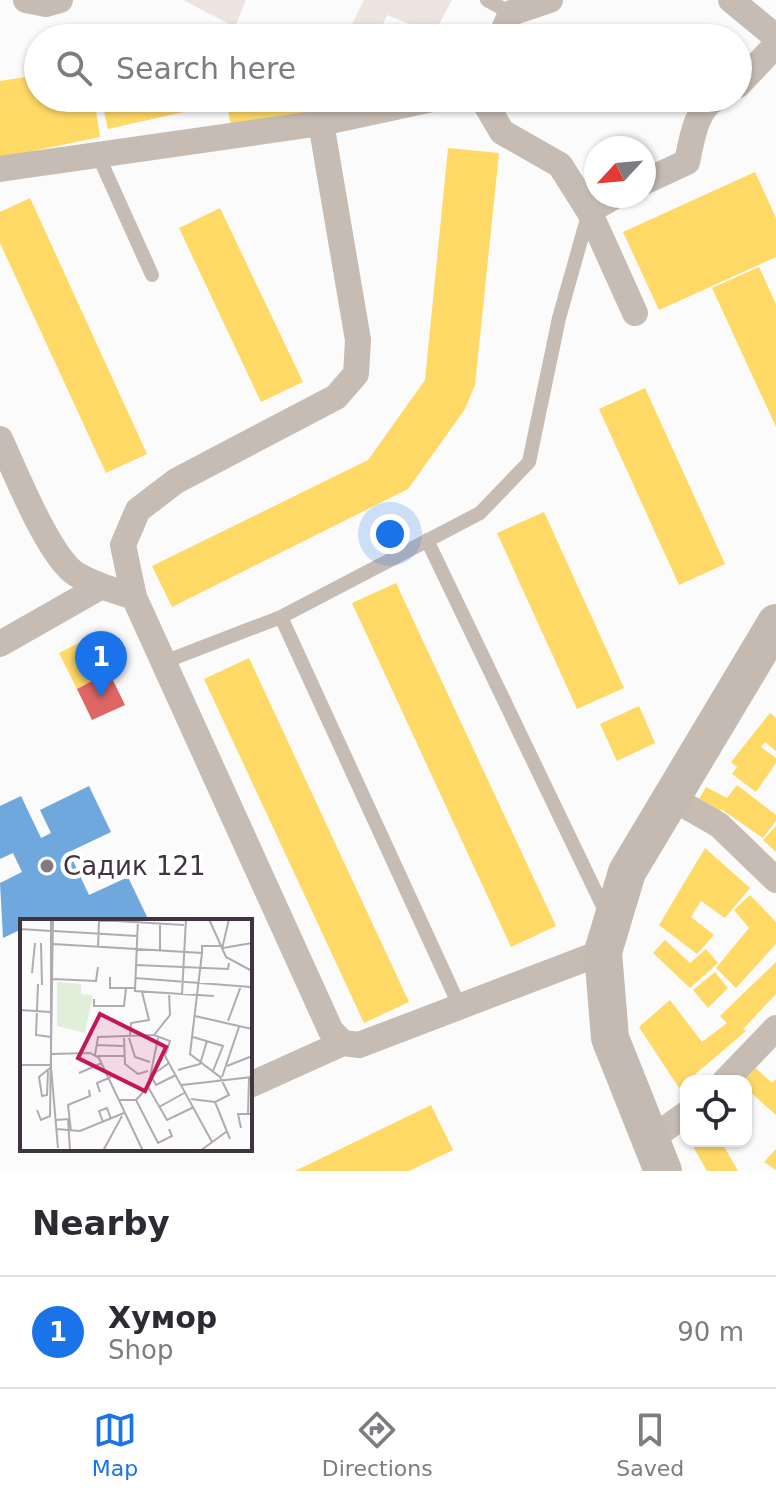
<!DOCTYPE html>
<meta charset="utf-8">
<style>
:root{--surface:#fff;--page:#f7f7f7;--text:#2b2b33;--muted:#7c7c81;--line:#e1e1e2;--accent:#1a73e8}
body{margin:0;font-family:"DejaVu Sans",sans-serif;background:var(--page);color:var(--text)}
.controls{position:absolute;right:24px;bottom:24px;display:grid;overflow:hidden;border-radius:16px;box-shadow:0 2px 6px #0004}
.controls button{width:72px;height:72px;display:grid;place-items:center;padding:0;border:0;border-bottom:2px solid var(--line);background:var(--surface);color:var(--text);font:40px sans-serif}
.compass{position:absolute;left:584px;top:136px;width:72px;height:72px;border-radius:50%;background:var(--surface);box-shadow:0 2px 6px #0004;rotate:244deg}
.you{position:absolute;left:390px;top:534px;width:28px;height:28px;margin:-20px;border:6px solid #fff;border-radius:50%;background:#1a73e8;box-shadow:0 0 0 12px #1a73e833}
.badge{display:grid;place-items:center;width:52px;height:52px;border-radius:50%;background:var(--accent);color:#fff;font-size:26px;font-weight:700}
.pin{position:absolute;translate:-50% -66px;filter:drop-shadow(0 2px 4px #0008)}
.pin::after{content:'';position:absolute;top:42px;width:28px;height:24px;background:inherit;clip-path:polygon(0 0,100% 0,50% 100%)}
.list{margin:0;padding:0;list-style:none}
h2{display:flex;justify-content:space-between;align-items:center;height:104px;margin:0;padding:0 32px;font-size:34px}
h2 small{font-size:26px;font-weight:400;color:var(--muted)}
.list li{display:grid;grid-template-columns:52px 1fr auto;gap:24px;align-items:center;box-sizing:border-box;height:112px;padding:0 32px;border-top:2px solid var(--line)}
.list b{display:block;font-size:30px;white-space:nowrap}
.list p{margin:0;font-size:26px;white-space:nowrap;color:var(--muted)}
.list em{font-size:26px;font-style:normal;color:var(--muted)}
.icon{flex:none;width:44px;height:44px;fill:none;stroke:currentColor;stroke-width:2;stroke-linecap:round;stroke-linejoin:round}
.map{position:relative;flex:none;width:776px;height:1171px;overflow:hidden}
.search{position:absolute;background:var(--surface);box-shadow:0 2px 6px #0004;left:24px;right:24px;top:24px;height:88px;display:flex;align-items:center;gap:20px;box-sizing:border-box;padding:0 28px;border-radius:44px;color:var(--muted);font-size:30px}
.sheet{height:216px;background:var(--surface)}
nav{display:flex;justify-content:space-around;align-items:center;box-sizing:border-box;height:112px;border-top:2px solid var(--line);background:var(--surface);font-size:22px;color:var(--muted)}
nav a{display:grid;justify-items:center;gap:4px}
nav .on{color:var(--accent)}
.map>svg:first-child{display:block}
</style>
<div class="map">
<svg width="776" height="1171" viewBox="0 0 776 1171">
<rect width="100%" height="100%" fill="#fbfbfb"/>
<path fill="#ffd966" d="M38,75v23h56l6,39 -100,21v-77z
M101,98h112l2,7 -107,24z
M225,98h111l3,16 -105,24z
M448,148l51,5 -24,232 -10,24 -57,80 -236,118 -20,-41 216,-106 57,-80z
M755,172l21,46v39l-117,53 -36,-78z
M30,198l117,256 -41,19 -106,-230v-31z
M220,208l83,174 -42,20 -82,-174z
M759,267l17,37v123l-64,-139z
M645,388l80,176 -46,21 -80,-176z
M544,512l80,176 -47,21 -80,-176z
M396,583l160,343 -45,21 -159,-344z
M91,637l18,35 -32,17 -18,-36z
M249,658l160,344 -45,21 -160,-344z
M639,706l16,37 -38,18 -17,-37z
M770,713l6,5v33l-11,-9 -4,5 15,11v5l-20,29 -24,-18 5,-7 -6,-5z
M737,785l39,30v6l-13,17 -42,-29 -1,3 -22,-11 8,-14 21,11z
M776,826v26l-13,-12z
M705,848l45,40 -25,30 -24,-17 -10,16 23,18 -17,19 -38,-29z
M750,895l26,27v22l-40,44 -20,-20 33,-40 -15,-18z
M665,940l25,23 16,-14 12,14 -28,25 -37,-35z
M776,962v32l-33,35 3,2 -67,57 -40,-61 31,-27 32,42 25,-19 -7,-7z
M715,972l13,16 -20,20 -15,-18z
M749,1062l23,21 4,-4v36l-29,-26 -1,-8h-5z
M431,1105l22,45 -44,21h-114z
M690,1141h31l17,30h-31z
M776,1149v21l-12,-8z"/>
<path fill="#e06666" d="M109,672l16,33 -33,15 -15,-31z"/>
<path fill="#6fa8dc" d="M89,786l22,46 -42,20 20,43 39,-18 21,44h-127v8l-19,9 -3,-55 22,-11 -9,-19 -13,6v-53l21,-10 20,42 10,-5 -11,-23z"/>
<path fill="#ede4e1" d="M183,0h63l-11,27z
M364,0h88l-18,34 -47,-19 -10,23h-32z"/>
<g fill="none" stroke-linecap="round" stroke-linejoin="round">
<path stroke="#c6bcb4" stroke-width="14" d="M487,0l24,13 2,-3
M98,155l54,120
M427,540l180,375
M281,617l179,390
M164,662l117,-45 199,-104 49,-51 30,-144 30,-106"/>
<path stroke="#c6bcb4" stroke-width="26" d="M26,0l20,4 14,-4
M731,0l45,37
M500,38l11,-25 39,-13
M738,85l38,-40
M482,98l20,34 58,33 29,46
M0,169l321,-46 116,-25
M644,182l43,-20c5,-22 8,-52 29,-64
M615,196l-26,15 46,102
M0,439c15,32 49,118 76,135 19,12 38,16 58,23l197,434 12,12 16,2 244,-93
M134,597l-11,-52 15,-35 38,-29 160,-84 20,-23 2,-34 -37,-217
M0,644l100,-57
M670,797l49,28 57,55
M725,1081l51,-53
M250,1085l93,-42
M651,1139l35,-25"/>
<path stroke="#c4bab1" stroke-width="38" d="M663,1171l-53,-133 -7,-86 24,-80 149,-249"/>
</g>
<circle fill="#817a81" stroke="#fff" stroke-width="3" cx="47" cy="866" r="8"/>
<g text-anchor="middle" dominant-baseline="central" stroke-width="8" stroke-linejoin="round" paint-order="stroke">
<g font-size="26" fill="#3f3440" stroke="#fff" text-anchor="start">
<text x="63" y="866">Садик 121</text>
</g>
</g>
<g transform="translate(20 919)">
<rect width="232" height="232" fill="#fbfbfb"/>
<path d="M37,63l24,2v10l12,1 -8,38 -28,-7z" fill="#e1eed9"/>
<path fill="none" stroke="#b0abb0" stroke-width="2" d="M31,0v148l7,81M62,0l102,6M118,0l-3,72 79,5M189,0l17,38 26,14M0,10l31,2M34,12l83,5M21,24l1,42M33,25l149,9 -12,101 30,23 9,18 -14,7 15,37M78,28l1,-27M203,29l29,-5M202,30l7,-30M140,31v-26M182,34v-7h18M116,46l92,4 1,-6M12,54l3,-30M90,58v11h16M115,59l116,9M33,60l43,2 2,-14M18,65l-2,51 15,2M162,75l4,-75M74,80v7h30l2,-18h9M1,90v-25M0,91l30,2M175,97l57,13M208,102l13,-35M134,116l16,-20 -1,-22M110,117l1,-13 18,-3 -7,-28M173,118l30,9 -10,25M104,119l1,26 13,10 10,-3M109,119l6,19 15,5M76,126l27,1M32,135l38,-1 9,5 44,93M75,136l3,-18 56,-2 16,6 -5,15 47,86M77,137h27M149,144l-18,13 5,9 20,-10M0,146h30M207,147l25,-10M158,151l22,-6 7,-23M28,152l-1,24 -5,1 -3,-19 11,-9M59,154l23,-10M202,158l17,-50M162,166l70,-8M128,168l19,33 27,-13M80,173l-3,-9 14,-6M171,180l24,3M99,181h17l12,-13 10,-49M116,181l22,43 14,-7 -3,-7M139,188l27,-15M17,191l4,10 9,-4 3,-197M228,195l1,-37M36,201l12,-1 2,32M83,203l-4,-11 8,-3 4,11M221,209l-3,-14h14M36,210l24,2 44,-18M51,212l-3,-26 22,-9 -1,-6M83,232l19,-35M180,232l26,-19"/>
<path fill="#c2185b" fill-opacity="0.15" stroke="#c2185b" stroke-width="4" d="M80,95l66,33 -21,44 -67,-33z"/>
<rect width="232" height="232" fill="none" stroke="#3f3440" stroke-width="4"/>
</g>
</svg>
<div class="controls">
<button><svg class="icon" aria-label="locate" viewBox="0 0 24 24"><circle cx="12" cy="12" r="6"/><path d="M12 2v4M12 18v4M2 12h4M18 12h4"/></svg></button>
</div>
<svg class="compass" viewBox="-18 -18 36 36"><path d="M0-13l5 13h-10z" fill="#e53935"/><path d="M0 13l5-13h-10z" fill="#7c7c81"/></svg>
<div class="you"></div>
<div class="pin badge" style="left:101px;top:697px">1</div>
<div class="search"><svg class="icon" aria-label="search" viewBox="0 0 24 24"><circle cx="10" cy="10" r="6"/><path d="M15 15l6 6"/></svg>Search here</div>
</div>
<section class="sheet">
<h2>Nearby<small></small></h2>
<ul class="list">
<li><span class="badge">1</span><div><b>Хумор</b><p>Shop</p></div><em>90 m</em></li>
</ul>
</section>
<nav>
<a class="on"><svg class="icon" aria-label="map" viewBox="0 0 24 24"><path d="M3 6l6-2 6 2 6-2v14l-6 2-6-2-6 2zM9 4v14M15 6v14"/></svg>Map</a>
<a><svg class="icon" aria-label="directions" viewBox="0 0 24 24"><path d="M12 3l9 9-9 9-9-9zM9 14v-3h6M13 9l2 2-2 2"/></svg>Directions</a>
<a><svg class="icon" aria-label="saved" viewBox="0 0 24 24"><path d="M7 4h10v16l-5-4-5 4z"/></svg>Saved</a>
</nav>
